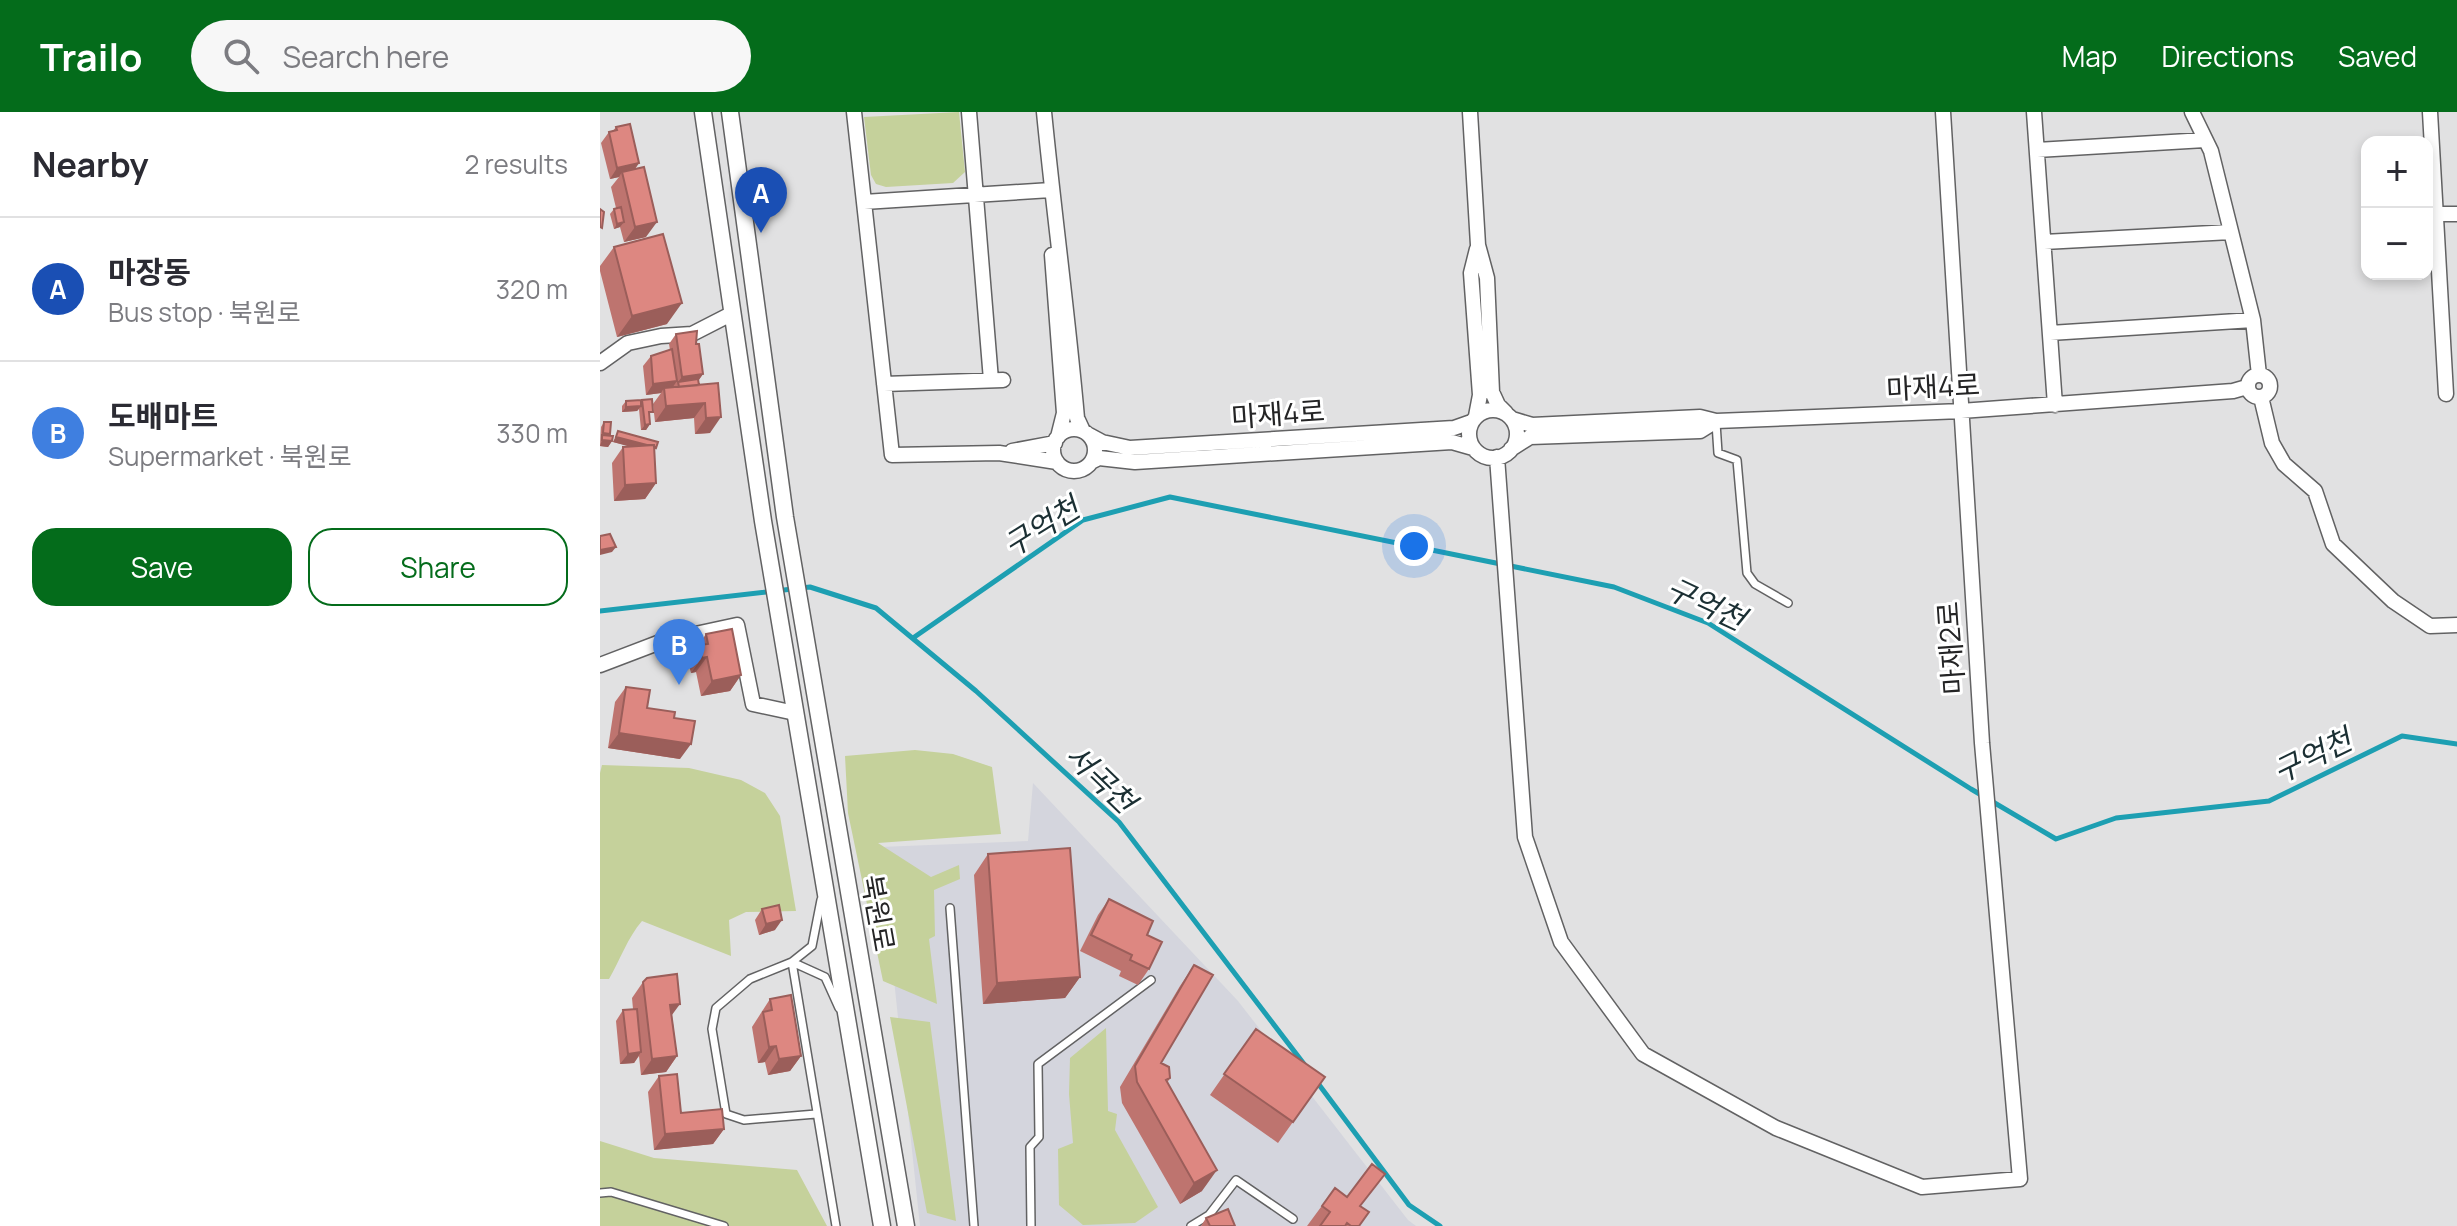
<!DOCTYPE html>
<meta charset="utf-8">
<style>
:root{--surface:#fff;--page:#f7f7f7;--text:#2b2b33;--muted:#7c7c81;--line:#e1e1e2;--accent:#046c1b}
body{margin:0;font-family:Manrope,"Noto Sans KR",sans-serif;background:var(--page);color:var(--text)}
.controls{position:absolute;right:24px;top:24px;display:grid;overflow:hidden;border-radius:16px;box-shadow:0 4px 12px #0003}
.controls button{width:72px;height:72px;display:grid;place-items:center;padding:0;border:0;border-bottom:2px solid var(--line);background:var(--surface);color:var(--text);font:40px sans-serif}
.you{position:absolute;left:814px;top:434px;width:28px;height:28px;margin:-20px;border:6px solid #fff;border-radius:50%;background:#1a73e8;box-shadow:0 0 0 12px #1a73e833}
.badge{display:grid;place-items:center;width:52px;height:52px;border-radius:50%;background:var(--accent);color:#fff;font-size:26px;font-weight:700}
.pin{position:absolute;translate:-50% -66px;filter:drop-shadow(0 2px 4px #0008)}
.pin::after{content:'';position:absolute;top:42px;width:28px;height:24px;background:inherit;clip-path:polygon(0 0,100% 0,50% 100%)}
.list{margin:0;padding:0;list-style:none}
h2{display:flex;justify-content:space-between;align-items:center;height:104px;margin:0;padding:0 32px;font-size:34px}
h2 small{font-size:26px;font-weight:400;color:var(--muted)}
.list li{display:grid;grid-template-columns:52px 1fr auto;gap:24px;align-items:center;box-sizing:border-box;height:144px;padding:0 32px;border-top:2px solid var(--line)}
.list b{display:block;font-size:30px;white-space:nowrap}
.list p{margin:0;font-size:26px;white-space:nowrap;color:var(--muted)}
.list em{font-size:26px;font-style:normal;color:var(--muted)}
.actions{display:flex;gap:16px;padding:24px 32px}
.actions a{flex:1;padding:18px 0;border:2px solid var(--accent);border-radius:24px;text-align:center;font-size:28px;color:var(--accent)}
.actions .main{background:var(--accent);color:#fff}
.icon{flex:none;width:44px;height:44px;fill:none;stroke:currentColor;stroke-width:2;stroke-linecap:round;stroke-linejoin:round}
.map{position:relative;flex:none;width:1857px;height:1114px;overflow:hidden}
header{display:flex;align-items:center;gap:48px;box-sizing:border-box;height:112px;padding:0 40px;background:var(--accent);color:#fff}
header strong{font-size:38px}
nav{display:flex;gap:44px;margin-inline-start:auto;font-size:28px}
.search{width:560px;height:72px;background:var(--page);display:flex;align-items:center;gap:20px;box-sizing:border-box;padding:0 28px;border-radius:44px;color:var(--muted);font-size:30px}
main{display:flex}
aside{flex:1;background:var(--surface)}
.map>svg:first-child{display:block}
</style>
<header>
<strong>Trailo</strong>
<div class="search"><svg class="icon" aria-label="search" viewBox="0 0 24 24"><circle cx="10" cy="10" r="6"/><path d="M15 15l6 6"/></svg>Search here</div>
<nav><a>Map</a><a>Directions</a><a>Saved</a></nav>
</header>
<main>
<aside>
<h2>Nearby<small>2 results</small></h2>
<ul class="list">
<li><span class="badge" style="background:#1a4fb4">A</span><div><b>마장동</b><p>Bus stop · 북원로</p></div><em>320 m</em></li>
<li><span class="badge" style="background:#3f7fe0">B</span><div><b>도배마트</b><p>Supermarket · 북원로</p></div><em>330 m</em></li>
</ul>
<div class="actions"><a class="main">Save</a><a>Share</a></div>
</aside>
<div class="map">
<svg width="1857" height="1114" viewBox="0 0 1857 1114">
<rect width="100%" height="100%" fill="#e1e1e2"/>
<path fill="#d4d5dd" d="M433,671l205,218 170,219 8,6h-496l-40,-379 148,-6z"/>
<path fill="#c5d19b" d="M359,0l6,60 -12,11 -67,4 -10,-3 -5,-9 -7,-58z
M315,638l38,4 39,13 9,67 -123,9 53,34 28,-12 1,14 -26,11 1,46 -6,3 8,65 -54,-23 -35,-168 -3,-57z
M2,653l87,3 52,12 24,13 15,23 16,95 -50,1 -17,8 2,36 -89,-35c-14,16 -22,39 -33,58h-9v-206z
M290,905l40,5 26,199 -29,-8z
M506,916l2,83 9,3 -2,16 43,77 -23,16 -52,2 -24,-20 -1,-56 15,-6 -4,-49 1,-36z
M0,1029l54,17 143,12 30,56h-227z"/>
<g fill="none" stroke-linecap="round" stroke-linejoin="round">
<path stroke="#1d9fb2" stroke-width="5" d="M0,499l210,-24 66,21 100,83 143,131 185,242
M313,526l170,-118 87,-23 444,90 94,36 263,166 85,50 60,-21 153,-17 133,-65 55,8
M717,970l92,123 31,21"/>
<g stroke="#626263" stroke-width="10">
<path id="service" d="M1116,311l2,30 19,7 10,113 8,11 33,19
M350,796l24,318
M192,850l44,264
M192,850l33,15 14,31
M216,1002l-72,6 -18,-6 -14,-85 4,-21 34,-29 42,-17 20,-16 9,-46
M0,1081l11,-1 113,34
M431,1114l-1,-79 9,-10 -1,-73 113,-84
M591,1114l18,-11 27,-35 57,39"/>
</g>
<g stroke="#626263" stroke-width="17">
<path id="minor" d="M254,0l38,343 107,-2 58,9
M369,0l22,268
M444,0c10,102 24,204 33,306l6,13
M870,0l8,133 9,33 5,114 6,13 8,8
M1434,0l21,293
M1592,0l19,39 42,169 6,55
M1830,0l16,282
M1437,38l168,-10
M264,90l187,-12
M1835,102h22
M1444,130l187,-10
M452,143l12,158 -6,24
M1450,221l203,-13
M0,251l28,-20 33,-7 31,-2 41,-21
M1648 274a11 11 0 1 1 22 0a11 11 0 1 1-22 0Z
M284,272l119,-4
M1661,285l11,46 12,21 31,27 18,53 60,57 37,25 27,-1
M869 322a24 24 0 1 1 48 0a24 24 0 1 1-48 0Z
M876,304l4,-21 -9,-122 6,-24
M912,307l20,6 168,-8 16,4 245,-10 272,-20 14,-4
M453 338a21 21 0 1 1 42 0a21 21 0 1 1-42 0Z
M489,323l13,7 28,6 324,-20 17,-6
M911,337l19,-12 170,-6 16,-10
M412,339l43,-8
M897,345l28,380 36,105 82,112 133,74 146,59 98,-8 -38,-436 -39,-631
M493,349l6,-3 36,4 317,-20 21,6
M0,553l63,-24 74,-16 16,79 42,9"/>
</g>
<g stroke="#626263" stroke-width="19">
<path id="tertiary" d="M103,0l60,409 119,705
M130,0l55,405 121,709"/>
</g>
<use href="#service" stroke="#fff" stroke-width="7"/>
<use href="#minor" stroke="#fff" stroke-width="14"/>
<use href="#tertiary" stroke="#fff" stroke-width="16"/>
</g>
<path fill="#be746f" d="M16,15l23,36 -4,6 11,68 -22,5 -4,-15 -6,2 -4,-15 4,-5 2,-1 -5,-21 8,-10 -9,2 -9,-36 8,-11 4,-1z
M14,135l53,77 -50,13 -17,-66v-5z
M76,222l20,10 7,30 -5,7 1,4 19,-2 -8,50 -15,1 -1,-16 -39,4 -2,-18 8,-11 -15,2 -3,-29 8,-10 19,-6 -1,-6z
M42,288l8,17v7l-4,6h-5l-2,-21 -2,2 -15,1v-6l4,-5 15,1z
M4,310l8,19 -4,6 -8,-1 1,-19z
M18,319l38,17 -2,3 2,32 -11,16 -31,2 -2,-38 11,-16 6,-1 -16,-4z
M106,522l35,41 -11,16 -29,5 -5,-24 -5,1 -3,-12z
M26,575l21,21 33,51 -72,-11 7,-46z
M388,742l92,123 -15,21 -82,6 -9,-129z
M509,787l38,36 2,34 -11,16 -19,-9 2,-5 -41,-20 18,-36z
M162,797l13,21 -16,5 -4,-15z
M594,853l-33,98 9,15 -3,5 35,108 -22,13 -58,-101 -2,-16 60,-101z
M43,870l29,33 5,41 -11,16 -25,3 -2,-19 -5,7 -14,1 -4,-43 7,-11 10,-1 -1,-11z
M170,887l31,57 -11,15 -22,4 -3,-13 -7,1 -6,-36z
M656,917l69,48 -47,66 -68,-48z
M59,964l22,37 43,16 -11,15 -59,6 -6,-58z
M735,1076l26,19 -2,19h-52z
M606,1106l29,8h-34z"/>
<path fill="#9b5e5a" d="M39,51l-8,11 -9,-2 -3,5 -9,2 7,-11z
M24,110l-4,5 -6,2 3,-5z
M57,110l-11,15 -22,5 11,-15z
M82,191l-15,21 -50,13 15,-21z
M103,262l-7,10 -18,-2 -4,5 8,-10z
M77,269l-7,10 -6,-3 -3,5 -15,2 7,-11z
M105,291l-11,15 -39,4 11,-16z
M41,294l-4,5 -15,1 4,-5z
M121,305l-11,16 -15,1 11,-16z
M50,312l-4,6h-5l4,-5z
M16,325l40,11 -3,5 -40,-11z
M2,328l10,1 -4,6 -8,-1z
M56,371l-11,16 -31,2 11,-16z
M16,435l-4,5 -12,3v-5z
M107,545l-11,15 -5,1 11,-15z
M141,563l-11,16 -29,5 11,-15z
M19,621l72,11 -11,15 -72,-11z
M182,808l-7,10 -16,5 7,-11z
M480,865l-15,21 -82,6 14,-21z
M80,892l-11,15 1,-14z
M176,934l-11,16 -7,1 11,-16z
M41,940l-7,11 -14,1 8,-10z
M77,944l-11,16 -25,3 11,-16z
M201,944l-11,15 -22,4 11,-16z
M124,1017l-11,15 -59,6 11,-16z
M617,1058l-15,21 -22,13 14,-21z"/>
<path fill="#dd8781" stroke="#9b5e5a" stroke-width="2" d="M30,12l9,39 -22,5 -8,-36 8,-2 -1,-3z
M44,55l13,55 -22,5 -13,-55z
M21,95l3,15 -7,2 -3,-15z
M0,97l4,3 -2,16 -2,-1z
M63,122l19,69 -50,13 -18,-69z
M97,219l-1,13h3l4,30 -21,3 -6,-43z
M72,237l5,32 -24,3 -2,-28z
M98,267l1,6 -20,2 -1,-5z
M118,271l3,34 -15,1 -1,-15 -39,3 -2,-18z
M52,287l1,13h-4l1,12 -5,1 -3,-25z
M41,288v6l-15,1v-6z
M4,310h7l-1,12 -7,-1z
M18,319l40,11 -2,6 -2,-1v-2h-7l-31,-8z
M2,323l11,1 -1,5 -10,-1z
M54,333l2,38 -31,2 -2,-38z
M10,422l6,13 -16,3v-14z
M132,517l9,46 -29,6 -5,-24 -5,1 -3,-13 9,-1 -2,-10z
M26,575l24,3 -3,18 28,4 -1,6 21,3 -4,23 -72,-11z
M470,736l10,129 -83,6 -9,-129z
M509,787l44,22 -6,14 15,7 -13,27 -19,-9 2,-5 -41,-20z
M179,793l3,15 -16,4 -4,-15z
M594,853l19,10 -52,88 8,4 1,11 -4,2 51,90 -23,13 -57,-101 -2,-16z
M77,862l3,30 -10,1 7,51 -25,3 -9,-77 4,-4z
M191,883l10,61 -22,3 -3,-13 -7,1 -6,-35 9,-2 -2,-11z
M37,897l4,43 -13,2 -5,-44z
M656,917l69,48 -32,45 -69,-48z
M77,962l4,39 41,-4 2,20 -59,5 -6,-58z
M772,1052l13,10 -25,32 9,6 -10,14h-8l-4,-3 -2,3h-25l10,-14 -8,-6 13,-18 12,9z
M628,1097l7,17h-25l-4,-8z"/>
<g text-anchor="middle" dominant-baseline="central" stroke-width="6" stroke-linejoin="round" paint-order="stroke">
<g font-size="28" fill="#242425" stroke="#fff">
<text transform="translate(1333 274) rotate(-3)">마재4로</text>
<text transform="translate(678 301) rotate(-4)">마재4로</text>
<text transform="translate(1350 536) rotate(-94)">마재2로</text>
<text transform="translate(279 801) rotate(80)">북원로</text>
</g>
<g font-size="30" font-style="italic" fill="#1b2f33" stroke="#fff">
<text transform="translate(441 414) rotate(-32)">구억천</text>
<text transform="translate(1106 491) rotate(25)">구억천</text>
<text transform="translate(1712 643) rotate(-26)">구억천</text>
<text transform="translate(501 666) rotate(44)">서곡천</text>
</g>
</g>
</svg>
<div class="controls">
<button>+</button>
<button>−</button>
</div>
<div class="you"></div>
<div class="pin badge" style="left:161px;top:121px;background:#1a4fb4">A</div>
<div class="pin badge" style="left:79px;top:573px;background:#3f7fe0">B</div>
</div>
</main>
